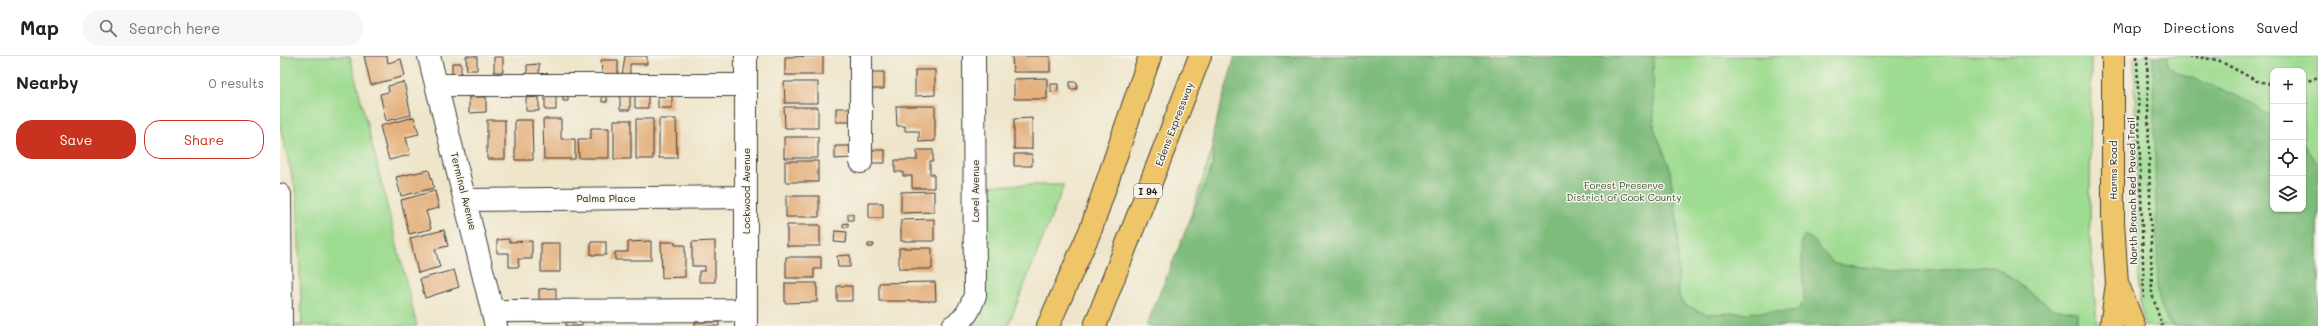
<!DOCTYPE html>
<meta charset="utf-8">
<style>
:root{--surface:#fff;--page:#f6f6f6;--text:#222;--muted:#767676;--line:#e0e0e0;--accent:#c8321e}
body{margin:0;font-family:Mali,sans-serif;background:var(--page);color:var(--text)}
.controls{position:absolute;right:12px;top:12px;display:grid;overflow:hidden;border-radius:8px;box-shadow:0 1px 3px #0004}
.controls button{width:36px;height:36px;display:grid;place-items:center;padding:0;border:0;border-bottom:1px solid var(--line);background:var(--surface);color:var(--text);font:20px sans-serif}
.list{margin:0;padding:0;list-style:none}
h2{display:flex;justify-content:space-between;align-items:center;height:52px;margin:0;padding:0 16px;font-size:17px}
h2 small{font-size:13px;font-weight:400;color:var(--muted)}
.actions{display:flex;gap:8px;padding:12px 16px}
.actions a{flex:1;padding:9px 0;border:1px solid var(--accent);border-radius:16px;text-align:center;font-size:14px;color:var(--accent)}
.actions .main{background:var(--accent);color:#fff}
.icon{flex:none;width:22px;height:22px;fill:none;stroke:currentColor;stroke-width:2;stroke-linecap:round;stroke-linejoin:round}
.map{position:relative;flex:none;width:2038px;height:270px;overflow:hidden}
header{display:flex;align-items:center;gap:24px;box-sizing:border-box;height:56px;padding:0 20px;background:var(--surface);border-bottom:1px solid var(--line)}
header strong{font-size:19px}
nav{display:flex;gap:22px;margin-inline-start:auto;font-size:14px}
.search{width:280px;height:36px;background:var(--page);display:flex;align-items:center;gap:10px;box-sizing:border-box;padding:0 14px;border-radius:16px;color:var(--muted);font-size:15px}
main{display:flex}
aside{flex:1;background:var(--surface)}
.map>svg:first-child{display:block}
</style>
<header>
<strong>Map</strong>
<div class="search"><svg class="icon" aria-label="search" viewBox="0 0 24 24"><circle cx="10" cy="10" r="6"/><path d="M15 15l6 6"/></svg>Search here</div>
<nav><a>Map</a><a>Directions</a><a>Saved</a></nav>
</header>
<main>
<aside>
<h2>Nearby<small>0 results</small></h2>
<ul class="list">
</ul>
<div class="actions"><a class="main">Save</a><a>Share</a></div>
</aside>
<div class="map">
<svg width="2038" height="270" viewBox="0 0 2038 270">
<rect width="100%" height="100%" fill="#f7f3e8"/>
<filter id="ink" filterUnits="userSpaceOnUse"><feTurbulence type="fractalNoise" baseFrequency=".025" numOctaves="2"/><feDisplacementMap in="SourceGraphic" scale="8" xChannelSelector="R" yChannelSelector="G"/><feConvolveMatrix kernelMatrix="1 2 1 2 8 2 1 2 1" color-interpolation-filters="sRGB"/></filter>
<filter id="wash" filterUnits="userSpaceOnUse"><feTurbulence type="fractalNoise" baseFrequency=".012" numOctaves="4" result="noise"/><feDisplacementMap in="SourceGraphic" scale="16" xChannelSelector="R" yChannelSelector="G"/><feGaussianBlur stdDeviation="0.9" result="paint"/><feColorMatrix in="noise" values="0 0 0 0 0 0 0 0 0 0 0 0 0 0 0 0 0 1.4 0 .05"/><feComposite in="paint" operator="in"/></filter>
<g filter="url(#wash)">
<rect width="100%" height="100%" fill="#eee5ca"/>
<path fill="#9edc91" stroke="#5d7c56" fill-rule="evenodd" d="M0,0h70l67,270h-129l14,-1 -5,-130 -17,-67z
M963,0h848l-1,181 7,89h-946l12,-26z
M1854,0h184v270h-174l-5,-38zM1993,15h30v138h-30z
M706,129h78l-56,141h-40l13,-20z"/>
<path fill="#7ebc7b" stroke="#4d6c4c" d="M955,0h421l-3,4 1,68 15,37 8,53 2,79 6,8 21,9 88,-3 5,-2 5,-9 -3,-55 3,-9 6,1 24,27 82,8 78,-6 59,43 24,3v14h-931l67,-161v-32z
M1873,0h14v9c12,12 27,13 42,19 23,9 44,20 64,34v91h30v-65l15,21v161h-146l-5,-6 -9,-22z"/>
<g id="blocks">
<path fill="#e4b17f" d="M84,0h23l1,7 13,-4 4,17 -34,9z
M186,0h11v14h-10z
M345,0h22v8h-17v13h-8z
M543,0v19h-38v-18z
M732,0h38v16h-37z
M214,1h9v15h-9z
M321,4h17v15h-16z
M172,7h9v14h-9z
M259,8v14h-12v-13z
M635,14h20v25l-20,1z
M590,16h14v17h-14z
M767,22v21h-33v-20z
M124,26l7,33 -25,6 -6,-27 9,-2 -1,-6z
M504,26h34v21h-33z
M790,26h7v7h-7z
M771,28h7v7l-7,1z
M392,38v14h-14v-13z
M283,39h5v6h-5z
M340,39h10v15h-10z
M368,39v13h-13v-12z
M265,40h11v14h-11z
M322,40h5v6h-5z
M189,41h17v15l-17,1z
M259,41v14h-13v-13z
M616,50h39v35l-16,1v-11h-14v-5h-8z
M504,51h34v21h-33z
M556,52h15v14h-15z
M134,61l5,17 -13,3 4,18 -21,5 -9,-34z
M752,62v31h-18v-30z
M263,63h18v20h14v20h-31z
M356,63h17v40h-17z
M379,63h17l1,39h-18z
M207,64h18v39h-18z
M235,64h17l1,40h-18z
M334,64h17v39h-17z
M311,72h18v30h-30l-1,-19h13z
M504,81h34v21h-34z
M555,90h16v12l-16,1z
M589,94h16v13h-16z
M637,94h16v11h-3v13h4v14h-22v-12h-9v-4h-8v-12h22z
M734,98h18v12h-18z
M505,105h33v21h-33z
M149,114l5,18 -33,8 -5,-19z
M155,135l4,17 -13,3 5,18 -22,5 -8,-34z
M654,135v21l-33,1v-21z
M506,140h33v21h-33z
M589,147h14v15h-14z
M568,158h5v6h-5z
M654,163v22h-33v-21z
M568,167v4h-5v-3z
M507,169h33v21h-33z
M164,174l4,16 -13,3 5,18 -22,6 -8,-35z
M555,175l12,1 -1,11 -12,-1z
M229,183v3l23,-1v18h-14l1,8h-10v-14h-12v-13z
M371,185v19h-36v-8h13v-10z
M435,185v41h-16v-11h6v-5h-13v-24z
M311,186h15v13h-15z
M381,186h14v3h10v32l-23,1z
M261,187h19v29h-19z
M588,188h6l-1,3h-5z
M619,192h33v21h-33z
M570,199v12h-12l-1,-11z
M506,201h35v12h-7v9h-28z
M174,214l5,17 -34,11 -5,-19z
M655,226l1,19h-57v-18z
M505,227h32v19l-32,1z
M557,230h15v15h-15z
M276,232v16h-17v-15z
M286,266h16v4h-16z
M415,266h24v4h-24z"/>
</g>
</g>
<g filter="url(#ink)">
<use href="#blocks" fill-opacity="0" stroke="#3c3a36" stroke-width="1"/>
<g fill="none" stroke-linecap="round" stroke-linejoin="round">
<g stroke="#3c3a36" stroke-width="24">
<path id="minor" d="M149,0l67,270
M581,0v106
M157,29h309
M0,139l1,131
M187,144l279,-3
M213,255l253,-1
M466,270v-270
M673,270c13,-7 17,-17 22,-31l-1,-239"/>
</g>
<g stroke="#3c3a36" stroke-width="24">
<path id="major" d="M1838,229l16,41
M1831,270l6,-42 -4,-62v-166"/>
</g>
<g stroke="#3c3a36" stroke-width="24">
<path id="highway" d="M768,270l43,-97 59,-173
M815,270l105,-270"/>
</g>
<path stroke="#3c3a36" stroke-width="2.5" stroke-dasharray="3 3" stroke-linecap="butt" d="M1857,0l7,242
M1867,0l5,238 10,32
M1909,0l29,4 39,21 16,3
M2023,27l15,-6"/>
<use href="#minor" stroke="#fff" stroke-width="22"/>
<use href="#major" stroke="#eec569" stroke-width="22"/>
<use href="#highway" stroke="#eec569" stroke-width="22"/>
</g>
</g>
<g text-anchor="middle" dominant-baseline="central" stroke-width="3" stroke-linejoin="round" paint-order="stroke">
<rect fill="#f7f3e8" stroke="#5e5c59" stroke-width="1" x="854" y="128" width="28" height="14" rx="3"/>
<g font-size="9" font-weight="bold" fill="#1c1c1c">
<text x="868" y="135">I 94</text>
</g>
<g font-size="10" fill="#1c1c1c" stroke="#f7f3e8">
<text transform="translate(894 68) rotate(-69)">Edens Expressway</text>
<text transform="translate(1833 114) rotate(-90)">Harms Road</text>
<text transform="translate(184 135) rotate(76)">Terminal Avenue</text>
<text transform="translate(466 135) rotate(-90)">Lockwood Avenue</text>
<text transform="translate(695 135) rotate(-90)">Lorel Avenue</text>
<text transform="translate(1852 135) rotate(-91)">North Branch Red Paved Trail</text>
<text x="326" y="142">Palma Place</text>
</g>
<g font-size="10" fill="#43563f" stroke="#f7f3e8">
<text x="1344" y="129">Forest Preserve<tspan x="1344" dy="12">District of Cook County</tspan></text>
</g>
</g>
</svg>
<div class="controls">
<button>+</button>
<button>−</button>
<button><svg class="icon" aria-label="locate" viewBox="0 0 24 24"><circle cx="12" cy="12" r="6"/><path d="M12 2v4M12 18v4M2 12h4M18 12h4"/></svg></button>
<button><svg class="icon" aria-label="layers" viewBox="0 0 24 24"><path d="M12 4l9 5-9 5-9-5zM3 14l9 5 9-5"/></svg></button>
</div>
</div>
</main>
